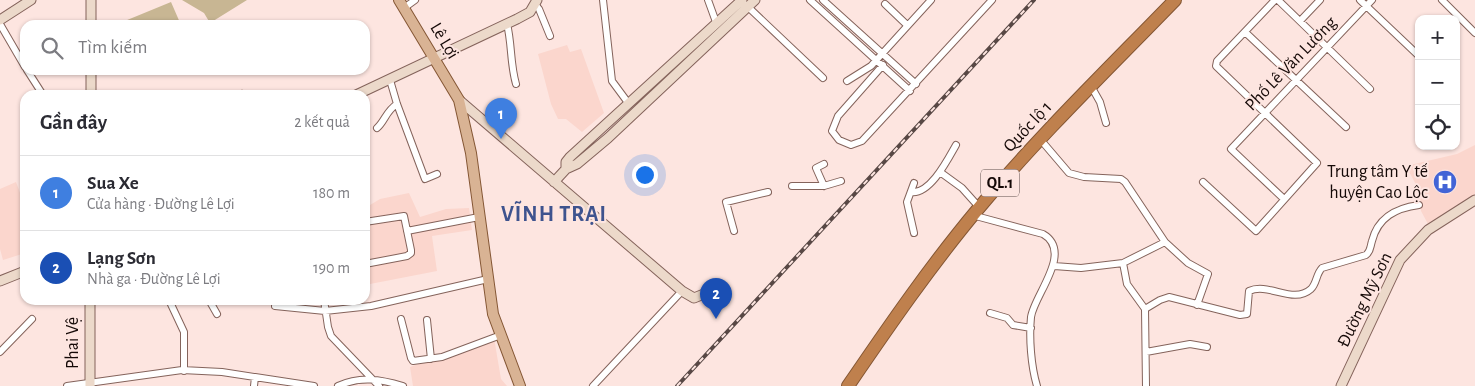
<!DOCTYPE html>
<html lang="vi">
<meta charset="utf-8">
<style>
:root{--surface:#fff;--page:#f2f2f3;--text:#2b2b33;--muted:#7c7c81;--line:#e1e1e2;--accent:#db2777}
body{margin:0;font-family:"Alegreya Sans",sans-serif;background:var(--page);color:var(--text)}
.controls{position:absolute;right:15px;top:15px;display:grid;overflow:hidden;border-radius:10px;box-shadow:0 1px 4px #0004}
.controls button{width:45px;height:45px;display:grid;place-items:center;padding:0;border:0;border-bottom:1px solid var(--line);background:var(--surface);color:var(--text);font:25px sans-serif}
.you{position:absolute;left:644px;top:174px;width:18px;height:18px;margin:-12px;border:4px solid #fff;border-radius:50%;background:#1a73e8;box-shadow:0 0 0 8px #1a73e833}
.badge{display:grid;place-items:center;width:32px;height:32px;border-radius:50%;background:var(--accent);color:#fff;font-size:16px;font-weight:700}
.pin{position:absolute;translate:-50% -41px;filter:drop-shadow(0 1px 2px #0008)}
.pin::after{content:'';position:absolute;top:26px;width:18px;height:15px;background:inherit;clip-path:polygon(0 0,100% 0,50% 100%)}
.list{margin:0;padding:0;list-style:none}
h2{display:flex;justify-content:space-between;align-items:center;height:65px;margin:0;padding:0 20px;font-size:21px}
h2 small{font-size:16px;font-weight:400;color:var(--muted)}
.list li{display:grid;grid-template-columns:32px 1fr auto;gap:15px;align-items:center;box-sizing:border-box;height:75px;padding:0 20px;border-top:1px solid var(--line)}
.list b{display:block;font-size:19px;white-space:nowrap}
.list p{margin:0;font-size:16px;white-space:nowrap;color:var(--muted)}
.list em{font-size:16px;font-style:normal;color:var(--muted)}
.icon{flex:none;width:28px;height:28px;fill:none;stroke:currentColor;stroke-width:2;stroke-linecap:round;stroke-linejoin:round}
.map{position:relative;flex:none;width:1475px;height:386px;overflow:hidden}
.search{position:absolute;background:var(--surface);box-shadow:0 1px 4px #0004;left:20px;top:20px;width:350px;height:55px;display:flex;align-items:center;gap:12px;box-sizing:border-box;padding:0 18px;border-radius:15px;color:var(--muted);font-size:19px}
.panel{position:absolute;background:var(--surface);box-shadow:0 1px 4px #0004;left:20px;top:90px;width:350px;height:215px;border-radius:15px}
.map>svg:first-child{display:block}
</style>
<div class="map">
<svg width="1475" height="386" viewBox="0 0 1475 386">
<rect width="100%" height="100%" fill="#fde5e0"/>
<path fill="#fbd6cd" d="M567,45l3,7 11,-3 23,64 -22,19 -16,-13h-8l-7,-15 -13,-50z
M1475,145v50l-47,29 -7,-13 -1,-19 -14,-26 51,-12z
M16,182l9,24v57l-3,-9 -19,6 -3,-11v-60z
M409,193l11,24 26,-8 23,-1 3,22 -40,6 5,35 -72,14v-77l15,-9z
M494,338l7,41 6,7h-94l-3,-19z"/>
<path fill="#c8b693" d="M182,0h65l-37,23 -6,-10z
M171,2l10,23h-66z"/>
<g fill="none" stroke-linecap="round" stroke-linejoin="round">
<g stroke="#84635b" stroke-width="8">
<path id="street" d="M603,0l9,81 17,23
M708,0l8,22
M810,0l100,91
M823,0l93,84
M1278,0l92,89
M1360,0l59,56
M1442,0l33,33
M535,4l4,5 11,27
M885,4l22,21
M746,5l77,73
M404,8l11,-8
M1300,21l20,-21
M0,24l25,43
M507,24c5,20 3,39 9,60
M1245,32l101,95
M883,65l-45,51 -6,15 7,9 12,5 11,-4 130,-141
M27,70l16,25
M390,80l7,24 28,75 12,-5
M847,81l24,-15 60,-66
M1091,86l9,16 6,21
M242,94l1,1
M377,128c8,-7 9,-17 20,-24
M1040,139l29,34 15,4 37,2 4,3 40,60 23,21 20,11 -11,31
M940,172l22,16 17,19
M1203,182l53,49 61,-68 -101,-97 1,-5 58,-61
M914,183l-7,19 7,31
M792,186h32l17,-5
M824,186l-8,-18 8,-4
M911,192c19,3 37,-33 45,-47
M1284,199l-53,-50 141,-149
M972,215l71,19c31,18 -9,61 -12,83 -2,21 0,49 6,69
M365,222l39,-6 7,34v3l-4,3 -42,8
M407,231l72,-14
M734,231l-8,-29 42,-10
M1123,263l4,21 18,25 1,77
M1054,266l27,2 42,-5 42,-21
M169,300l15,32v39
M209,300l8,14
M324,300l4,27 3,9 48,50
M275,306l50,5 46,-5 117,-27
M1145,309l15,-9 9,-3 71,18 7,-1 2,-23c20,-9 44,14 62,-2 6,-6 5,-15 11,-21l44,-13c5,-4 4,-8 6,-14 6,-24 24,-33 47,-36
M990,313l17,5 6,7 18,3
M401,319l10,39 2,3 29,-4 59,-22
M427,320l4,39
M0,352l32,-33
M1146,352l44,-8 17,3
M67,386l115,-16 40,2 92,14
M254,386l1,-9
M338,386c22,-10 42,-7 65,0
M593,386l89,-95"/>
</g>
<g stroke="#84635b" stroke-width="11">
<path id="secondary" d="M0,20l31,-20
M91,25v-25
M91,95v-25
M356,95l161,-76 13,-7 7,-12
M459,100l223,191 12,7 22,-9
M566,169v-7l4,-5 172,-157
M554,182l12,-13 11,-5 31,-26 147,-138
M0,281l25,-10
M90,300v86
M1341,386l59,-126 28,-30 47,-30"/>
</g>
<g stroke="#845634" stroke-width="12">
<path id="primary" d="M399,0l60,100 12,53 22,161 27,72"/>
</g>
<g stroke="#845634" stroke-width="14">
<path id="highway" d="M848,386c41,-60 83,-121 130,-177 61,-73 130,-140 197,-209"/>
</g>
<use href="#street" stroke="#fff" stroke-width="6"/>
<use href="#secondary" stroke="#ecd9ca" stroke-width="9"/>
<use href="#primary" stroke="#d9b394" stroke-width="10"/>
<use href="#highway" stroke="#bf804d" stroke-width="12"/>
<g stroke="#584845" stroke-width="4">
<path id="rail" d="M677,386l357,-386"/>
</g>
<use href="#rail" stroke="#fde5e0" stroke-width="2" stroke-dasharray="5.5" stroke-linecap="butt"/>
</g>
<defs>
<g id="hospital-disc" transform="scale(1.25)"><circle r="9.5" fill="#4264d6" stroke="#fde5e0"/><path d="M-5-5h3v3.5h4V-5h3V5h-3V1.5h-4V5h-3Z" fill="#fff"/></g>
</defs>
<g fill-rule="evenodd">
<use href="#hospital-disc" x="1445" y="182"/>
</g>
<g text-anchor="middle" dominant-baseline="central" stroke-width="4" stroke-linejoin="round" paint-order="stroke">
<rect fill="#fde5e0" stroke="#5b4b48" stroke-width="1" x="981" y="169.5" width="38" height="27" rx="4"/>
<g font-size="16" font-weight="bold" fill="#150907">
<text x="1000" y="183">QL.1</text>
</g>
<g font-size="18" fill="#150907" stroke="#fde5e0">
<text transform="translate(444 41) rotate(59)">Lê Lợi</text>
<text transform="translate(1291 64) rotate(-46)">Phố Lê Văn Lương</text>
<text transform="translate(1028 127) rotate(-47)">Quốc lộ 1</text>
<text transform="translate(1365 300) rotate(-64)">Đường Mỹ Sơn</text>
<text transform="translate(73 343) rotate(-90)">Phai Vệ</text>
</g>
<g font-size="18" fill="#150907" stroke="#fde5e0" text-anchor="end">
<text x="1428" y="172">Trung tâm Y tế<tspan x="1428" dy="21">huyện Cao Lộc</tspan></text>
</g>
<g font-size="22" font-weight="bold" letter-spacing="1" fill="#3e538e" stroke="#fde5e0">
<text x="554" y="214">VĨNH TRẠI</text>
</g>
</g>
</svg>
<div class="controls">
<button>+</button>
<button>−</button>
<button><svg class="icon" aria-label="locate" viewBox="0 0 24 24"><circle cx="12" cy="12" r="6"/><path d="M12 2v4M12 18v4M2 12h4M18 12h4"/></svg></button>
</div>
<div class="you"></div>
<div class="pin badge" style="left:501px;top:139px;background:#3f7fe0">1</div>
<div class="pin badge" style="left:716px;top:319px;background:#1a4fb4">2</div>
<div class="search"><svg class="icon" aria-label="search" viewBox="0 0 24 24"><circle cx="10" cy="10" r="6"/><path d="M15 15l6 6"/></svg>Tìm kiếm</div>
<section class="panel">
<h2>Gần đây<small>2 kết quả</small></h2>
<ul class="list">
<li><span class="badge" style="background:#3f7fe0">1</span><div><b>Sua Xe</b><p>Cửa hàng · Đường Lê Lợi</p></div><em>180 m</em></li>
<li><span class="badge" style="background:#1a4fb4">2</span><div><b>Lạng Sơn</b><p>Nhà ga · Đường Lê Lợi</p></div><em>190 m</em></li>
</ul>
</section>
</div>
